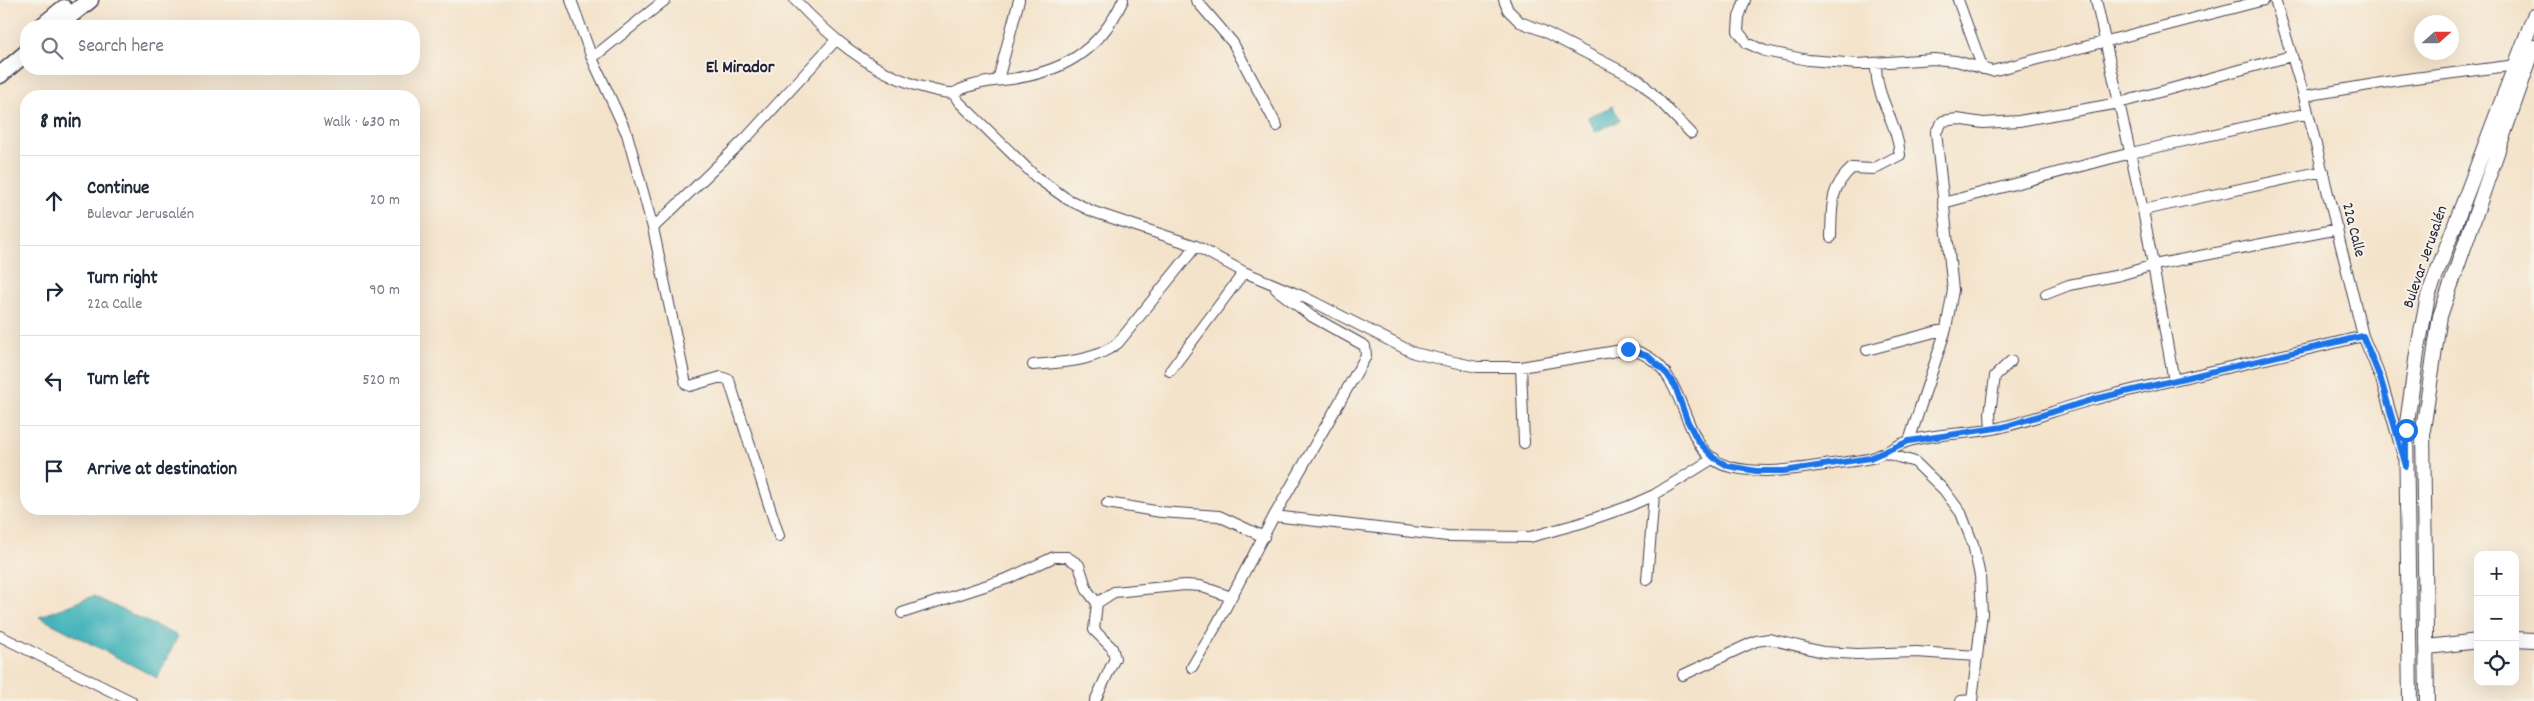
<!DOCTYPE html>
<meta charset="utf-8">
<style>
:root{--surface:#fff;--page:#f2f2f3;--text:#1f2937;--muted:#747a83;--line:#e0e1e3}
body{margin:0;font-family:Dekko,sans-serif;background:var(--page);color:var(--text)}
.controls{position:absolute;right:15px;bottom:15px;display:grid;overflow:hidden;border-radius:10px;box-shadow:0 5px 20px #0002}
.controls button{width:45px;height:45px;display:grid;place-items:center;padding:0;border:0;border-bottom:1px solid var(--line);background:var(--surface);color:var(--text);font:25px sans-serif}
.compass{position:absolute;left:2414px;top:15px;width:45px;height:45px;border-radius:50%;background:var(--surface);box-shadow:0 5px 20px #0002;rotate:69deg}
.stop{position:absolute;width:15px;height:15px;margin:-11px;border:4px solid #1a73e8;border-radius:50%;background:#fff}
.stop.end{background:#1a73e8;border-color:#fff;box-shadow:0 1px 5px #0008}
.list{margin:0;padding:0;list-style:none}
h2{display:flex;justify-content:space-between;align-items:center;height:65px;margin:0;padding:0 20px;font-size:21px}
h2 small{font-size:16px;font-weight:400;color:var(--muted)}
.list li{display:grid;grid-template-columns:32px 1fr auto;gap:15px;align-items:center;box-sizing:border-box;height:90px;padding:0 20px;border-top:1px solid var(--line)}
.list b{display:block;font-size:19px;white-space:nowrap}
.list p{margin:0;font-size:16px;white-space:nowrap;color:var(--muted)}
.list em{font-size:16px;font-style:normal;color:var(--muted)}
.icon{flex:none;width:28px;height:28px;fill:none;stroke:currentColor;stroke-width:2;stroke-linecap:round;stroke-linejoin:round}
.map{position:relative;flex:none;width:2534px;height:701px;overflow:hidden}
.search{position:absolute;background:var(--surface);box-shadow:0 5px 20px #0002;left:20px;top:20px;width:400px;height:55px;display:flex;align-items:center;gap:12px;box-sizing:border-box;padding:0 18px;border-radius:20px;color:var(--muted);font-size:19px}
.panel{position:absolute;background:var(--surface);box-shadow:0 5px 20px #0002;left:20px;top:90px;width:400px;height:425px;border-radius:20px}
.map>svg:first-child{display:block}
</style>
<div class="map">
<svg width="2534" height="701" viewBox="0 0 2534 701">
<rect width="100%" height="100%" fill="#f7f3e8"/>
<filter id="ink" filterUnits="userSpaceOnUse"><feTurbulence type="fractalNoise" baseFrequency=".02" numOctaves="2"/><feDisplacementMap in="SourceGraphic" scale="10" xChannelSelector="R" yChannelSelector="G"/><feConvolveMatrix kernelMatrix="1 2 1 2 8 2 1 2 1" color-interpolation-filters="sRGB"/></filter>
<filter id="wash" filterUnits="userSpaceOnUse"><feTurbulence type="fractalNoise" baseFrequency=".0096" numOctaves="4" result="noise"/><feDisplacementMap in="SourceGraphic" scale="20" xChannelSelector="R" yChannelSelector="G"/><feGaussianBlur stdDeviation="1.12" result="paint"/><feColorMatrix in="noise" values="0 0 0 0 0 0 0 0 0 0 0 0 0 0 0 0 0 1.4 0 .05"/><feComposite in="paint" operator="in"/></filter>
<g filter="url(#wash)">
<rect width="100%" height="100%" fill="#f4e3cb"/>
<path fill="#43b3ba" stroke="#326a7a" d="M1613,106l6,15 -24,11 -7,-15z
M93,596l85,40 -21,42 -118,-61z"/>
</g>
<g filter="url(#ink)">
<g fill="none" stroke-linecap="round" stroke-linejoin="round">
<g stroke="#423f51" stroke-width="12">
<path id="street" d="M571,0l21,58 35,76 26,94 33,156 4,2 31,-9 8,3 50,156
M795,0c35,37 71,68 120,85 11,3 25,8 37,8 4,0 7,-3 10,-4 12,-5 28,-8 41,-9 56,-6 96,-27 120,-80
M1196,0l37,43 44,83
M1504,0l4,10 12,12 21,8 98,50 52,53
M1745,0l-6,17 -1,14 9,12 18,8 43,9 50,4 76,-5 22,2 36,10 272,-71
M1958,0l25,69
M2096,0l47,210 31,171
M2275,0l29,96 59,240 18,43 22,77
M592,58l73,-58
M998,80l21,-80
M953,93l6,9 77,75 31,22 27,13 102,34 48,26 60,25 110,56 63,14h44l107,-18c66,13 46,104 102,118 34,8 67,2 102,-3 13,-2 27,-3 40,-6 13,-4 24,-13 37,-17 30,-9 63,-6 93,-14 32,-7 63,-21 94,-28 89,-23 179,-41 267,-63
M2304,96l95,-16 117,-15
M1943,203l188,-50 177,-40
M2143,210l180,-39
M653,228l95,-92 88,-96
M1831,237c1,-29 -2,-49 21,-69l21,1 27,-14c-3,-35 -25,-57 -24,-92
M2046,294l23,-9 51,-10 34,-10 184,-36
M1867,350l79,-21
M1033,365c31,-3 60,-3 85,-22l78,-97
M1521,367l3,76
M1170,371l74,-99
M1991,429l-1,-16 5,-37 16,-15
M1909,441l37,-112 7,-39 -17,-158 7,-11 14,-2 26,4 36,-2 100,-18 172,-47
M1885,453l30,9 29,28 17,23 12,31 7,32 2,37 -10,88
M1107,503l54,9 58,4 45,21
M1274,516l173,20 83,1 51,-14 46,-16 27,-12 60,-37
M1647,580l7,-85
M902,613l107,-35 45,-21h13l12,8 8,25 10,13
M0,636l131,65
M1192,667l24,-41 58,-110 92,-160 -1,-10 -54,-30 -35,-27
M1683,675l73,-34 13,-2 54,13 34,2 59,-2 61,4
M1095,701l20,-43 -3,-10 -18,-18 3,-27 17,-11 71,-7 15,1 31,11
M1961,701l11,-1"/>
</g>
<g stroke="#423f51" stroke-width="16">
<path id="secondary" d="M2515,639l19,1
M2428,647l50,-6
M2410,701l-4,-271 11,-77 11,-57 106,-280
M2427,701l-4,-271 17,-114 94,-269"/>
</g>
<g stroke="#423f51" stroke-width="19">
<path id="primary" d="M42,26l22,-18
M57,26l33,-26
M0,75l26,-22"/>
</g>
<use href="#street" stroke="#fff" stroke-width="10"/>
<use href="#secondary" stroke="#fff" stroke-width="14"/>
<use href="#primary" stroke="#fff" stroke-width="16"/>
</g>
</g>
<g fill="none" stroke-linecap="round" stroke-linejoin="round" filter="url(#ink)">
<path stroke="#1a73e8" stroke-width="6" d="M1628,349l20,7 19,18 8,12 12,34 11,21 16,17 14,8 28,5h28l86,-13 39,-17 94,-14 92,-28 268,-63 18,44 25,86v-36"/>
</g>
<g text-anchor="middle" dominant-baseline="central" stroke-width="4" stroke-linejoin="round" paint-order="stroke">
<g font-size="16" fill="#22223b" stroke="#f7f3e8">
<text transform="translate(2353 230) rotate(76)">22a Calle</text>
<text transform="translate(2426 257) rotate(-71)">Bulevar Jerusalén</text>
</g>
<g font-size="18" font-weight="bold" fill="#22223b" stroke="#f7f3e8">
<text x="740" y="68">El Mirador</text>
</g>
</g>
</svg>
<div class="controls">
<button>+</button>
<button>−</button>
<button><svg class="icon" aria-label="locate" viewBox="0 0 24 24"><circle cx="12" cy="12" r="6"/><path d="M12 2v4M12 18v4M2 12h4M18 12h4"/></svg></button>
</div>
<svg class="compass" viewBox="-18 -18 36 36"><path d="M0-13l5 13h-10z" fill="#e53935"/><path d="M0 13l5-13h-10z" fill="#747a83"/></svg>
<div class="stop" style="left:2406px;top:430px"></div>
<div class="stop end" style="left:1628px;top:349px"></div>
<div class="search"><svg class="icon" aria-label="search" viewBox="0 0 24 24"><circle cx="10" cy="10" r="6"/><path d="M15 15l6 6"/></svg>Search here</div>
<section class="panel">
<h2>8 min<small>Walk · 630 m</small></h2>
<ul class="list">
<li><svg class="icon" aria-label="ahead" viewBox="0 0 24 24"><path d="M12 20V5M6 11l6-6 6 6"/></svg><div><b>Continue</b><p>Bulevar Jerusalén</p></div><em>20 m</em></li>
<li><svg class="icon" aria-label="right" viewBox="0 0 24 24"><path d="M7 20v-9h11M14 6l5 5-5 5"/></svg><div><b>Turn right</b><p>22a Calle</p></div><em>90 m</em></li>
<li><svg class="icon" aria-label="left" viewBox="0 0 24 24"><path d="M17 20v-9H6M10 6l-5 5 5 5"/></svg><div><b>Turn left</b></div><em>520 m</em></li>
<li><svg class="icon" aria-label="arrive" viewBox="0 0 24 24"><path d="M6 21V4h12l-3 4 3 4H6"/></svg><div><b>Arrive at destination</b></div></li>
</ul>
</section>
</div>
